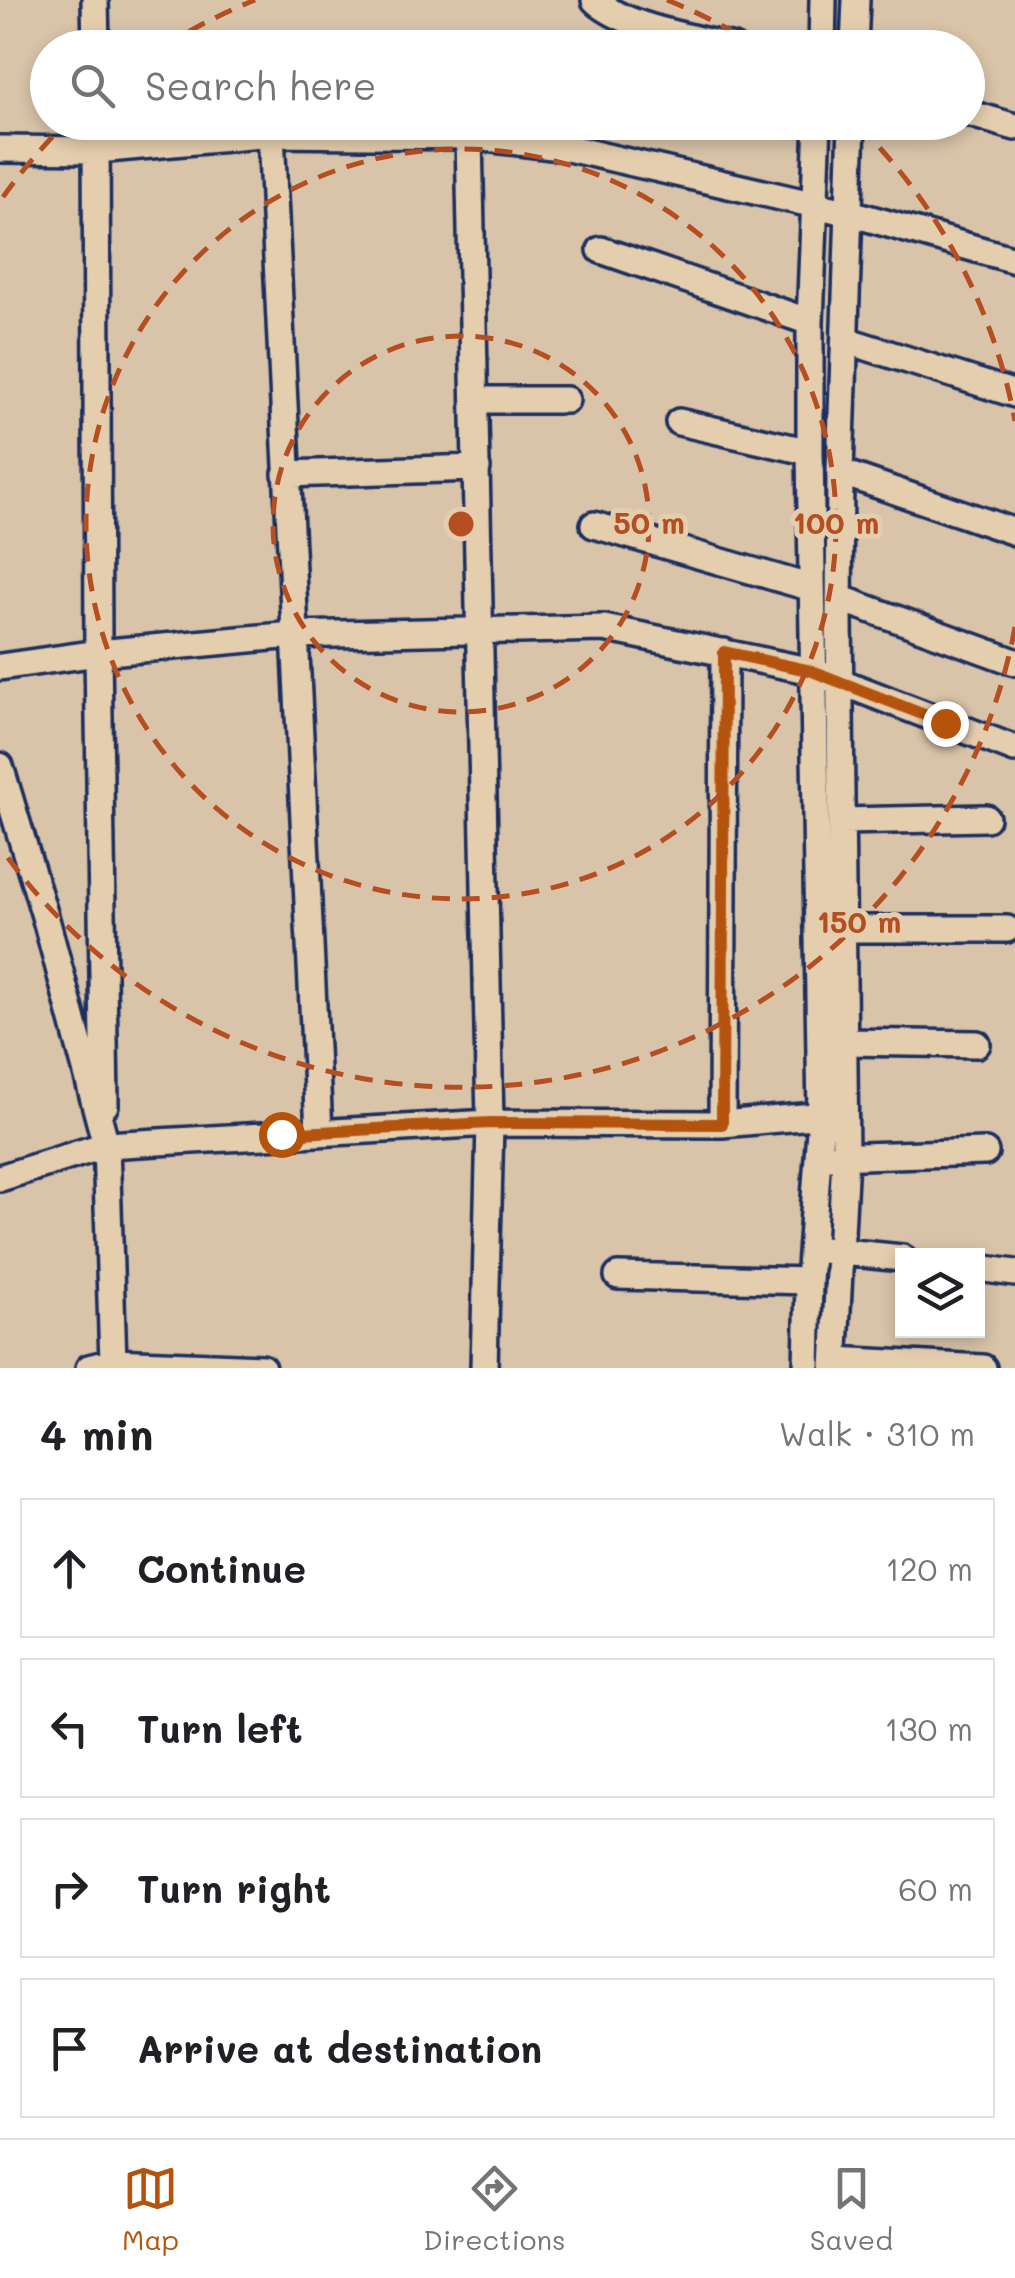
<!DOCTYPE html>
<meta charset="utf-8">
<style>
:root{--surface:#fff;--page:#f6f6f6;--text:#202124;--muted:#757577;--line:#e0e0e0;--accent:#b45309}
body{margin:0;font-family:Mali,sans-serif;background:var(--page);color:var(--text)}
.controls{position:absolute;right:30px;bottom:30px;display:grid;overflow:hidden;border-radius:0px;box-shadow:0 5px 15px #0003}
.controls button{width:90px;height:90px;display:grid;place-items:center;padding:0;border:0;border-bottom:2px solid var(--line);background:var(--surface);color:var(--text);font:50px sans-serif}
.stop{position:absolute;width:30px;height:30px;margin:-22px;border:8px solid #b45309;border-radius:50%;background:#fff}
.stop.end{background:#b45309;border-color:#fff;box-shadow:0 2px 10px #0008}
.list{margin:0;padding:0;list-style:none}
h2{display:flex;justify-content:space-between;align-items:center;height:130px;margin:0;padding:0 40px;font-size:42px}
h2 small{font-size:32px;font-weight:400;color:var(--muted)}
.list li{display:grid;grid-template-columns:65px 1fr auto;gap:30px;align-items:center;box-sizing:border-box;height:140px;margin:0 20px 20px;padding:0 20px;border:2px solid var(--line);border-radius:0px}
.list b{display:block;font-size:38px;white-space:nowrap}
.list em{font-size:32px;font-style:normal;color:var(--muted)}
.icon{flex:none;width:55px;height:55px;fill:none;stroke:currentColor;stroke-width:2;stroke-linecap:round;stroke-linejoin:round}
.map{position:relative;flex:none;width:1015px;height:1368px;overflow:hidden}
.search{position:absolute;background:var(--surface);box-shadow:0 5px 15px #0003;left:30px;right:30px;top:30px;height:110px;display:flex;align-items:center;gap:25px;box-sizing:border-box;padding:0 35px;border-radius:55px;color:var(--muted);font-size:38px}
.sheet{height:770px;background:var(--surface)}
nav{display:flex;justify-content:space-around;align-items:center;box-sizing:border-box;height:140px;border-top:2px solid var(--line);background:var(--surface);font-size:28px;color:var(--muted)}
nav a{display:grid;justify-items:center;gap:5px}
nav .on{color:var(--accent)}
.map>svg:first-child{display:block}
</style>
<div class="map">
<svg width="1015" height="1368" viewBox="0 0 1015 1368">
<rect width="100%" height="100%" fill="#d9c4a9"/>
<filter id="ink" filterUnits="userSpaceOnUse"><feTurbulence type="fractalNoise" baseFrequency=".01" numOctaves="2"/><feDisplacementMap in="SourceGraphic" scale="20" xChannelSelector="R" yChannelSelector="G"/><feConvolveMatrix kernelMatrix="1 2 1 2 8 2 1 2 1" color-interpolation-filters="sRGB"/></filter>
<g filter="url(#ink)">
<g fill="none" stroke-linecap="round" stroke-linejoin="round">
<g stroke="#1b2f5e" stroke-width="32">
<path id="minor" d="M95,0l1,48
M595,0c29,28 99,37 138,48
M822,48l1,-48
M854,48l2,-48
M968,113l47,14
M96,122l2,531 7,452
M271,134l48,997
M469,136l99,12 282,65 165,47
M0,149l97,1 174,-16 198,2 21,987 -6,245
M601,250l209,72
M845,340l170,54
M475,400h91
M679,422l131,30
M840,472l175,60
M286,474l191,-6
M594,525l218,63
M839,598l176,64
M0,667l98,-14 195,-18 311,-7 208,43 203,78
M0,766l47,157 59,222 384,-22 232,1 114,-10
M842,821l144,-3
M827,929h180
M845,1042l132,2
M722,1124l2,-472
M830,1157l155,-5
M0,1178l106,-33 7,217 -24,6
M823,1250l79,8
M978,1268l37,5
M618,1276l191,5
M835,1360l148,8
M113,1368v-6l149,6
M807,1368l2,-87 12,-165 -11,-664v-130l8,-200
M834,1368l11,-211 -6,-540 1,-145 12,-350"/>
</g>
<use href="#minor" stroke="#e5ceae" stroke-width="25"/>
</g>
</g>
<g fill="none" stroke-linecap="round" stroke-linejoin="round" filter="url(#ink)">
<path stroke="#b45309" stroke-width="12" d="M281,1134l209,-11 232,1 2,-472 88,19 133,52"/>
</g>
<g fill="none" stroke="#b54e20" stroke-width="5" stroke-dasharray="18 12">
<circle cx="461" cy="524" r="188"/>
<circle cx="461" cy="524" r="375"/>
<path d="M1015 627A563 563 0 0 1 3 851M3 197A563 563 0 0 1 63 126M163 47A563 563 0 0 1 255 0M667 0A563 563 0 0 1 759 47M859 126A563 563 0 0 1 1015 421"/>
</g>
<circle cx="461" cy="524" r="15" fill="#b54e20" stroke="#e5ceae" stroke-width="5"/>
<g font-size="30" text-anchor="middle" font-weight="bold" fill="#b54e20" stroke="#e5ceae" stroke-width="10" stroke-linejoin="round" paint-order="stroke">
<text x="649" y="534">50 m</text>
<text x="836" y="534">100 m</text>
<text x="859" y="933">150 m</text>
</g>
</svg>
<div class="controls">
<button><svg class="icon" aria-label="layers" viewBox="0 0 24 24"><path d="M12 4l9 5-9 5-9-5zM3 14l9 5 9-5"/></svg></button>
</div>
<div class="stop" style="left:281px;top:1134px"></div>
<div class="stop end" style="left:945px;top:723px"></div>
<div class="search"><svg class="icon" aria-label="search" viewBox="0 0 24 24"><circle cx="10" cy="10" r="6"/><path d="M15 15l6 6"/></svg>Search here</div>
</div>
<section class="sheet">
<h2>4 min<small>Walk · 310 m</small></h2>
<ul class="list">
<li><svg class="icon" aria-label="ahead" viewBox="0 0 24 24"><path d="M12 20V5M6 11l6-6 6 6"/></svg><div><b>Continue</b></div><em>120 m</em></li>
<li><svg class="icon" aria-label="left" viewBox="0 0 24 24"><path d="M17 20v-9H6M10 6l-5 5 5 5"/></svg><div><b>Turn left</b></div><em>130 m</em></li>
<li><svg class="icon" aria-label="right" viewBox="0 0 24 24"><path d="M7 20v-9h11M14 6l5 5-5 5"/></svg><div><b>Turn right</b></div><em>60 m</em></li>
<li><svg class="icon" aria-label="arrive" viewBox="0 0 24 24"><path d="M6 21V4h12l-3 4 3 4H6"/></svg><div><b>Arrive at destination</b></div></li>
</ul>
</section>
<nav>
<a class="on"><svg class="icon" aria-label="map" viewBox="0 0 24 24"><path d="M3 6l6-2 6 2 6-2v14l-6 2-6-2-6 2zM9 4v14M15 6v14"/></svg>Map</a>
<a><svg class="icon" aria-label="directions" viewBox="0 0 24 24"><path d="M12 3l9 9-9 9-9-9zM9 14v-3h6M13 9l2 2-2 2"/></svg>Directions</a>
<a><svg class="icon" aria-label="saved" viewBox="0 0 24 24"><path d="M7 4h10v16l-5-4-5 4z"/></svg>Saved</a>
</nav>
